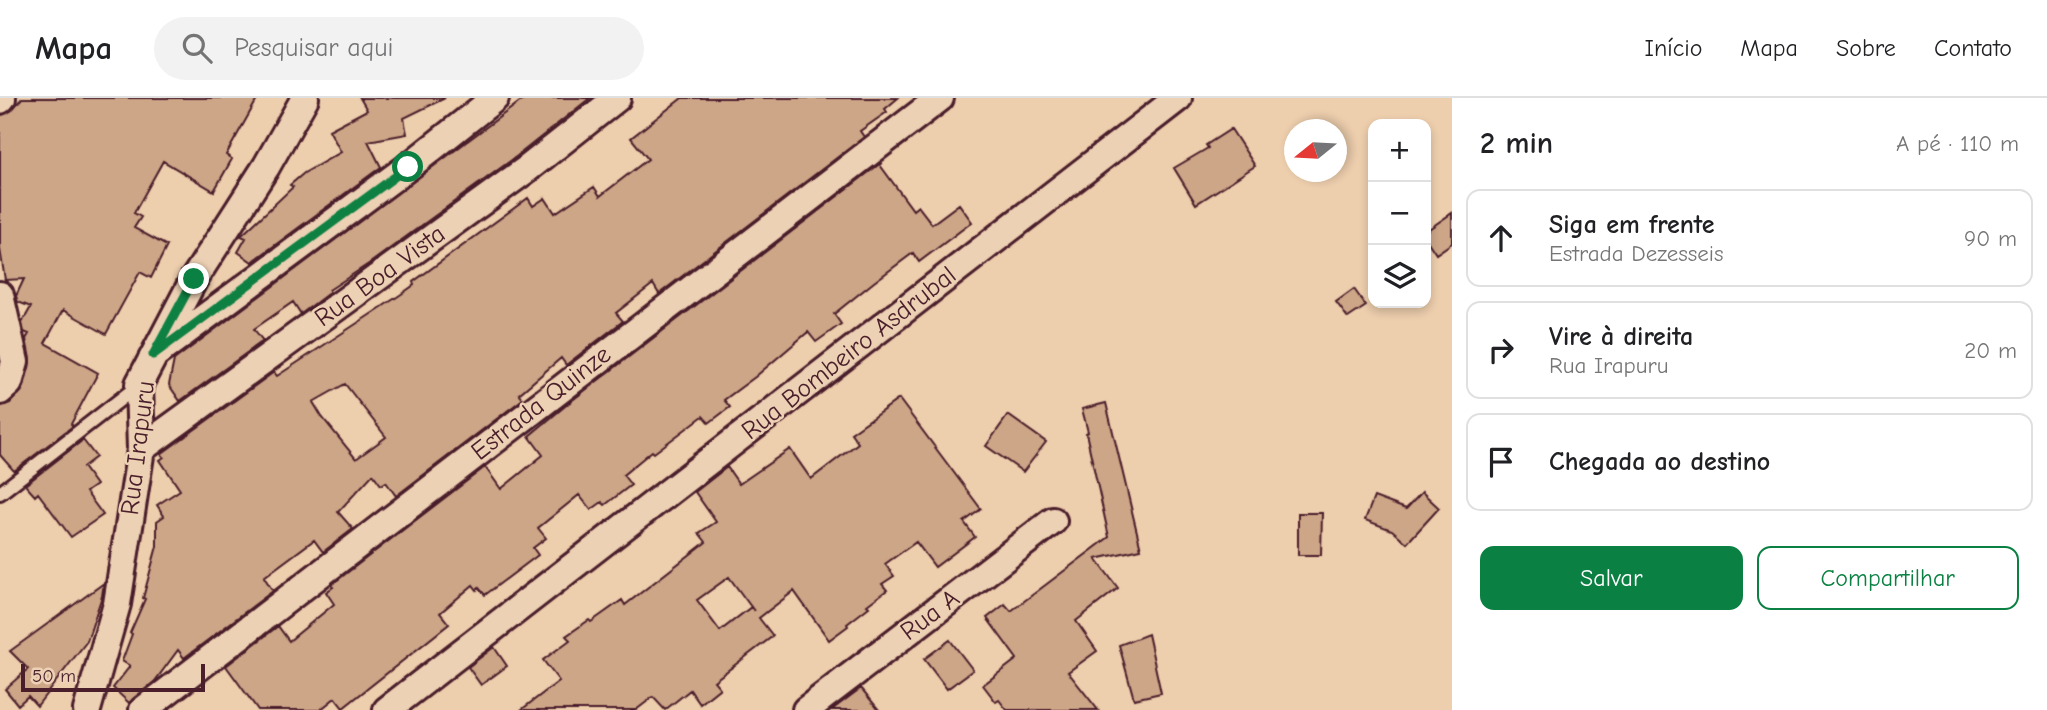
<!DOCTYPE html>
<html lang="pt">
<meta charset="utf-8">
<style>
:root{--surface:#fff;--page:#f2f2f2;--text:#202124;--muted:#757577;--line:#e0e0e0;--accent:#0b8043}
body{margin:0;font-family:"Comic Neue",sans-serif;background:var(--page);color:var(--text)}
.controls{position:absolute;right:21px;top:21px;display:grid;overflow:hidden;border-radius:14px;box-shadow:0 4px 10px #0003}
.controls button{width:63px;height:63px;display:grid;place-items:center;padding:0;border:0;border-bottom:2px solid var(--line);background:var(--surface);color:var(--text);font:35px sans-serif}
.compass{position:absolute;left:1284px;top:21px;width:63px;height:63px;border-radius:50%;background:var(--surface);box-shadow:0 4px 10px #0003;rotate:252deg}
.scale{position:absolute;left:21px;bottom:18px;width:184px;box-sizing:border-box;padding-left:7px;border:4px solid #4a1f2b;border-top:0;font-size:19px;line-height:24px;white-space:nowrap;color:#4a1f2b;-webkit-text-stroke:5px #edd1b4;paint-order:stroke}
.stop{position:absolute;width:21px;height:21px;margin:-16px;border:5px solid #0b8043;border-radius:50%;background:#fff}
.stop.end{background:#0b8043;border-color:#fff;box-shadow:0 2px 7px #0008}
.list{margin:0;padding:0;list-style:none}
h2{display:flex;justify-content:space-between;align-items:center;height:91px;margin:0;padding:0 28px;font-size:30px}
h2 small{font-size:23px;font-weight:400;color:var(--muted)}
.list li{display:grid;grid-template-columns:46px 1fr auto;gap:21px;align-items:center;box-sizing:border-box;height:98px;margin:0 14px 14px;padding:0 14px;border:2px solid var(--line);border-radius:14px}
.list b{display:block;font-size:26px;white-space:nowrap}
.list p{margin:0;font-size:23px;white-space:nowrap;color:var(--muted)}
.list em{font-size:23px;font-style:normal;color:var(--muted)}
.actions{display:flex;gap:14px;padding:21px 28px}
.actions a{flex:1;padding:16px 0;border:2px solid var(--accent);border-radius:14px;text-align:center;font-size:24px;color:var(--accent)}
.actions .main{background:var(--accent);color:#fff}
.icon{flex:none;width:38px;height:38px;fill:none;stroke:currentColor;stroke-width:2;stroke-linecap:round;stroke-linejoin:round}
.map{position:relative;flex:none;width:1452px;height:612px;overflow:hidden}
header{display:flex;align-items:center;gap:42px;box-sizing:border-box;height:98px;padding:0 35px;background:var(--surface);border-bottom:2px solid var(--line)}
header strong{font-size:33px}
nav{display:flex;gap:38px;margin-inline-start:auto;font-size:24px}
.search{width:490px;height:63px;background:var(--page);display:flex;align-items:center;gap:18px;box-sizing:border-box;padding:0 24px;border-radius:38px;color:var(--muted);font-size:26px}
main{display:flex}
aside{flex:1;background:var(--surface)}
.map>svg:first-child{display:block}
</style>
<header>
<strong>Mapa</strong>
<div class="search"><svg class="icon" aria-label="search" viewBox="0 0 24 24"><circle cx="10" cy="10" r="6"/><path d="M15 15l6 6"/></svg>Pesquisar aqui</div>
<nav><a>Início</a><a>Mapa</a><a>Sobre</a><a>Contato</a></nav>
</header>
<main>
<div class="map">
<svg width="1452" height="612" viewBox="0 0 1452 612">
<rect width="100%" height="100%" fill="#edcead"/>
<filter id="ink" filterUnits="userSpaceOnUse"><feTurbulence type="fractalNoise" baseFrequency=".0143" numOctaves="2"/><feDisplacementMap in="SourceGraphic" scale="14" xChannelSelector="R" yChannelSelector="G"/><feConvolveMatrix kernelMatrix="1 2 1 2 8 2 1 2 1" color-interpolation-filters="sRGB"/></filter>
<g filter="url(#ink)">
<path fill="#cda587" stroke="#4a1f2b" stroke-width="2" fill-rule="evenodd" d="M22,0h236l-32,57 6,4 -18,32 -51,-30 -29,52 7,4 -7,11 33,18 -16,32 -11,-6 -34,62 -43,-24 -18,33 53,30 -27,51 2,2 -59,45 -14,-16v-49l10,-3 14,-16 6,-28 -4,-20 3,-5 -5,-2 -2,-9 9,-16 -13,-5 -2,-6 8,-17 -19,1 -5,-31v-134l11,-4z
M360,0h85l-41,20 3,16 -39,7 13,26 -129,95 -14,-10 8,-14 -5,-2 52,-49 -3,-2 14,-12 37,-21 -12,-22 38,-20z
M525,0h65l-73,58 -147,107 -41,27 1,2 -29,22 -8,-12 -39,27 9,12 -83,60 -11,-16 5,-25z
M682,0h216l-13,11 2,3 -27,19 4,6 -205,157 -6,-10 -37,29 7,8 -57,44 -5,-7 -42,36 4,5 -127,97 -10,-14 -5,3 -8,-11 -35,38 15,17 -30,23 -9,-12 -50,37 9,14 -89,67 -6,-8 -23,31 -26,22 -16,-15 17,-22 -8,-5 10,-27 -2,-1 15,-34 -2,-1 14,-52v-25l7,-5 -7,-11 23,-15 -20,-30 4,-3 -3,-3 113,-82 3,4 123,-81 14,-10 -1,-3 115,-84 5,8 12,-8 10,15 39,-26 6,9 48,-37 -17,-21zM345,286l41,53 -30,22 -34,-42 -9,-15z
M1231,31l24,37 -59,38 -22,-36 34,-20 -2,-3z
M882,64l-2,3 33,45 5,-4 14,18 27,-20 13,18 -53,40 -6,-9 -39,29 -40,32 7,10 -25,18 -8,-10 -53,45 -31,23 6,7 -21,16 -6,-7 -49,37 -2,-2 -29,24 8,10 -26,20 -3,-3 -11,8 -12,-15 -41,33 8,10 -13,10 5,7 -53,40 -6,-7 -2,2 -4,-5 -33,28 9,11 -106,84 -8,-10 -15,12h-62l-32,-44 52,-40 11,15 45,-37 -8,-12 7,-5 -2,-2 154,-118 16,22 42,-34 -14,-19 41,-34z
M1452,115v30l-16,11 -10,-15v-8z
M1354,191l12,17 -18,12 -12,-16z
M899,301l82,110 -17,13 11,15 -40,30 -19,-25 -31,22 9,12 -12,8 5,6 -20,15 2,2 -22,17 1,2 -19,14 -35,-49 -35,27 14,18 -59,45 6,7 -20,16 -10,-14 -25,20 -12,-13 -17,13h-115l38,-29 -16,-21 27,-20 -4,-4 23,-16 2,2 31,-22 3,5 81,-63 -7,-9 17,-11 -21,-30 32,-25 12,17 51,-35 21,30 47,-36 -7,-10zM729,479l25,34 -3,-4 -31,24 -23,-31z
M1106,305l35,146 -45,10 22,29 -42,33 21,30 -29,21 30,38h-91l-8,-10 -3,2 -13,-17 34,-26 -30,-41 18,-14 6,7 98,-74 -23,-104 2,-1 -6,-23z
M1008,317l38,27 -23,30 -37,-26z
M83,342l13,17 -13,10 13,18 -10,7 17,23 -32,22 -33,-44 -3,3 -10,-11z
M1422,394l17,16 -32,35 -15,-13 -27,-10 9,-23 32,12z
M1298,415h24l-1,42h-23z
M104,485l-2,13 -15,45 -50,65 -9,-10 -10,9 -13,-16 23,-20 -18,-18z
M1148,536l13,59 -27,6 -15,-54z
M950,542l23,30 -26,19 -23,-30z
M494,549l13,19 -26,19 -13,-18z
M861,590l18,22h-47l1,-1z"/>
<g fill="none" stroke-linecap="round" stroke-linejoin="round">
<g stroke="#4a1f2b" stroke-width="18">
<path id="lane" d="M0,395l139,-108"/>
</g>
<g stroke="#4a1f2b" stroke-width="32">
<path id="street" d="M0,2l2,-2
M0,197l15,67 -6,21 -9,8
M158,254l250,-185 87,-69
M141,351l386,-280 90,-71
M87,612l30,-106 24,-155 -2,-65 55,-105 72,-112 39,-69
M143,612l797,-612
M387,612l791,-612
M806,612l247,-189"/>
</g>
<use href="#lane" stroke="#edd1b4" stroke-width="12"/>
<use href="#street" stroke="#edd1b4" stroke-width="26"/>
</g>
</g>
<g fill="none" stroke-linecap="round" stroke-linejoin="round" filter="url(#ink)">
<path stroke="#0b8043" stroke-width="9" d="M194,181l-41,76 255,-188"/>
</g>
<g text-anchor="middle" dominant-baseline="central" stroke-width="5" stroke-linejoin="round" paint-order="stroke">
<g font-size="26" fill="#4a1f2b" stroke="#edd1b4">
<text transform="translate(380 178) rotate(-36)">Rua Boa Vista</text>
<text transform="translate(849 255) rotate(-38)">Rua Bombeiro Asdrubal</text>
<text transform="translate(541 305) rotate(-38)">Estrada Quinze</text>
<text transform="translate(138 350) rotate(-83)">Rua Irapuru</text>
<text transform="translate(930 517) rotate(-37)">Rua A</text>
</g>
</g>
</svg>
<div class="controls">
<button>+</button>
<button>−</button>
<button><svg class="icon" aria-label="layers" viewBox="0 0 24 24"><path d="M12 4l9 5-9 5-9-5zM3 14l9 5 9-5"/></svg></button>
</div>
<svg class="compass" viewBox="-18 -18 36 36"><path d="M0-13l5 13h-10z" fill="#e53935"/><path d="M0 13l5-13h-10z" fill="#757577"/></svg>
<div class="scale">50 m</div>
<div class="stop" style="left:408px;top:69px"></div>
<div class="stop end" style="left:194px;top:181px"></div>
</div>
<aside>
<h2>2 min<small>A pé · 110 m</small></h2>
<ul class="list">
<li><svg class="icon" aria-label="ahead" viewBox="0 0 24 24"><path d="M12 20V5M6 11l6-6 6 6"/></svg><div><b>Siga em frente</b><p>Estrada Dezesseis</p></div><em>90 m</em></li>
<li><svg class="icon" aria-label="right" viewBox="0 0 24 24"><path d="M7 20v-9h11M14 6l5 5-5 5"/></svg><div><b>Vire à direita</b><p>Rua Irapuru</p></div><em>20 m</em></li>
<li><svg class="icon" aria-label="arrive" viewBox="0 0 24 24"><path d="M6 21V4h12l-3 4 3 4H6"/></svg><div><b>Chegada ao destino</b></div></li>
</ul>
<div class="actions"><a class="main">Salvar</a><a>Compartilhar</a></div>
</aside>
</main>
